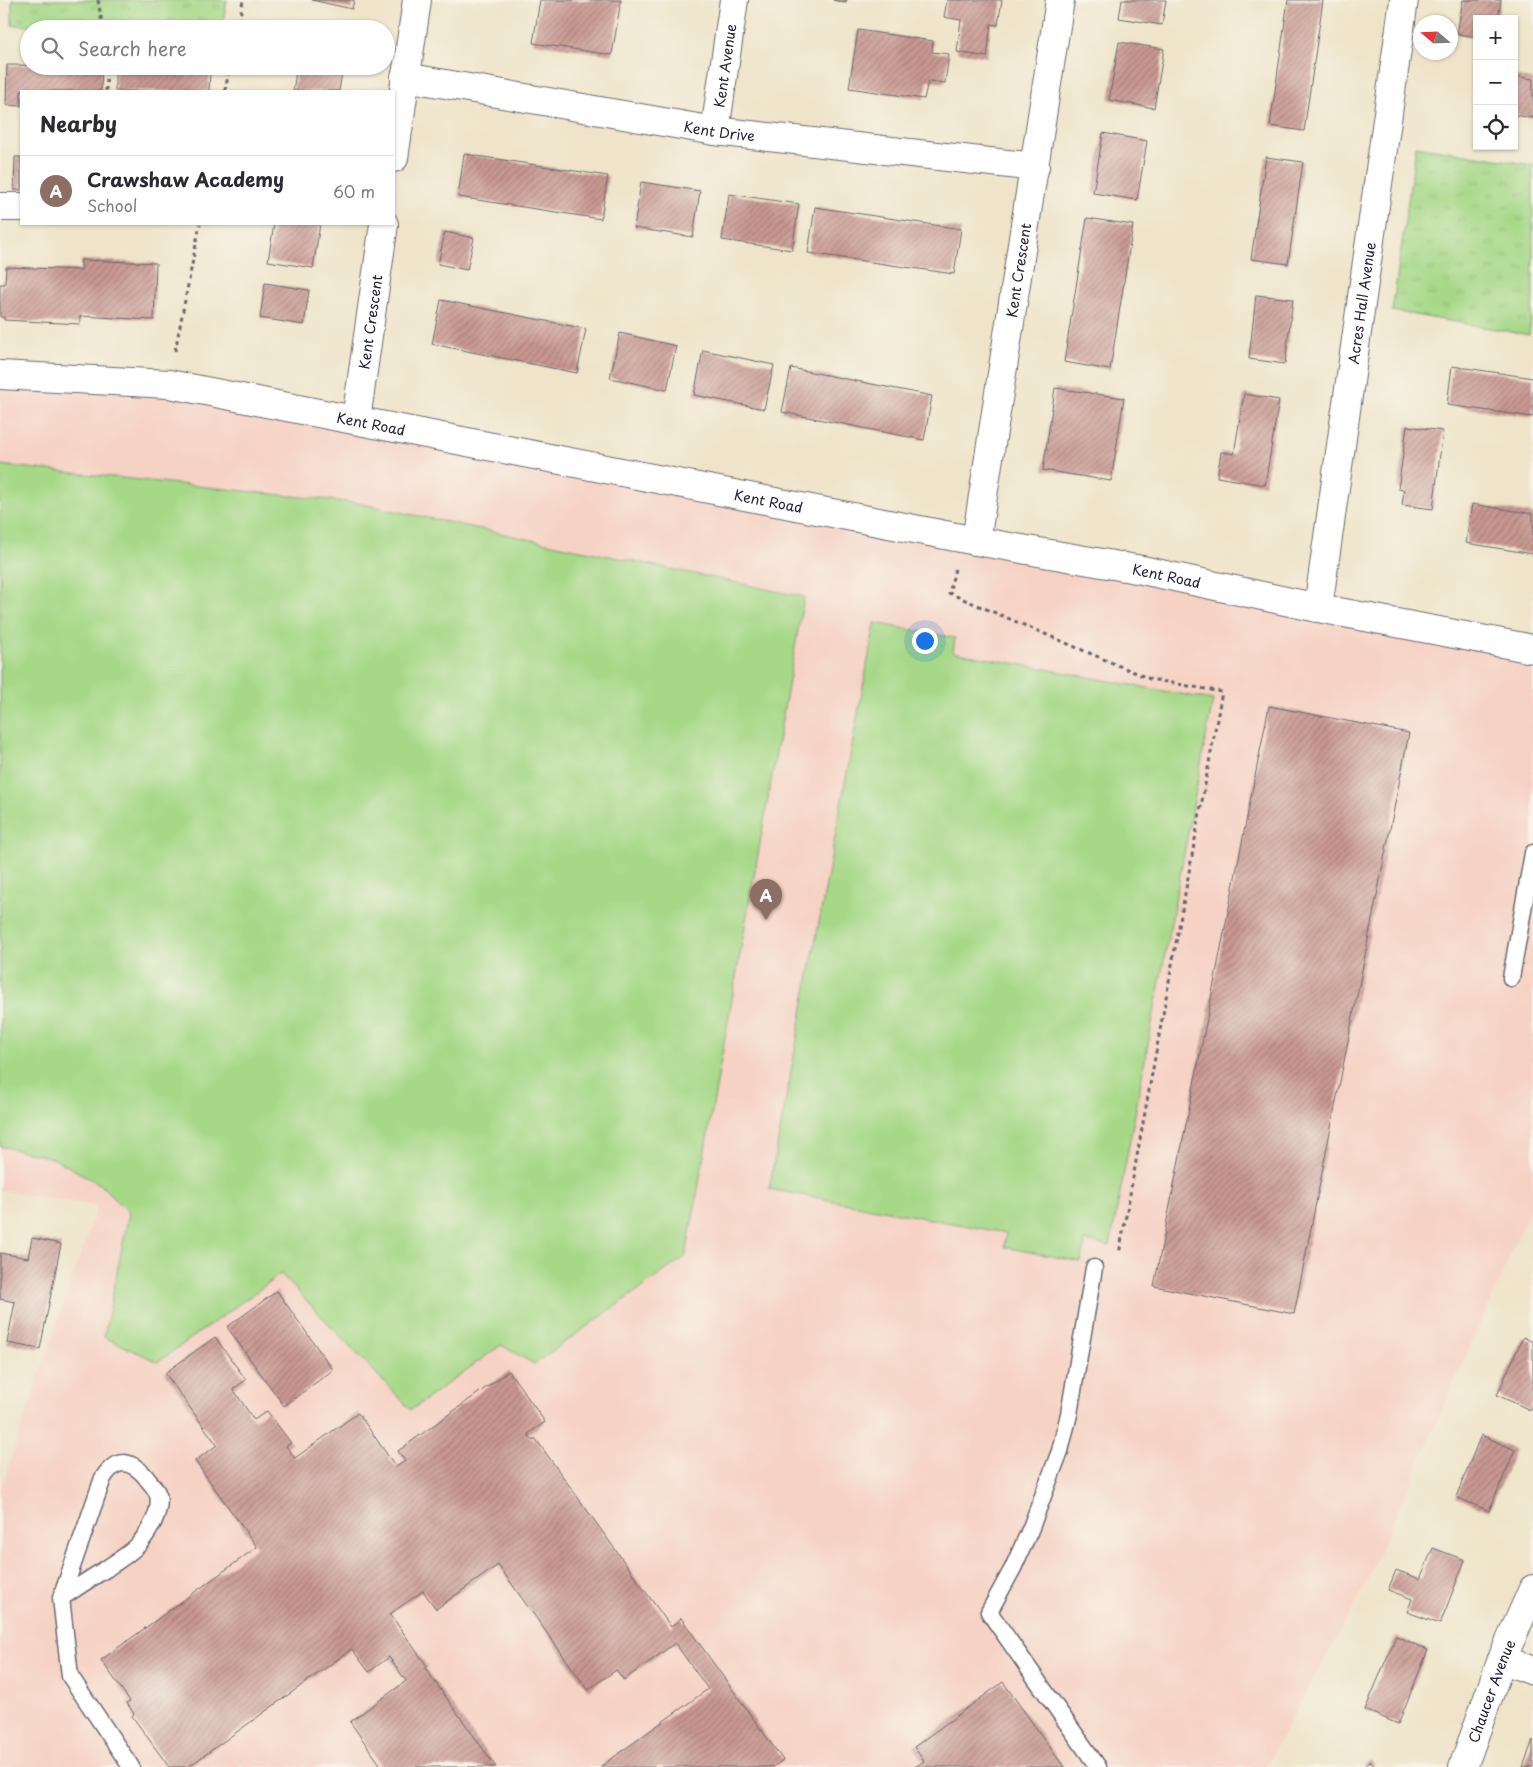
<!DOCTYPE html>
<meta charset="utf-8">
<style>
:root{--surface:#fff;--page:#f7f7f7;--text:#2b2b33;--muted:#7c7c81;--line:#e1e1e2;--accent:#ea580c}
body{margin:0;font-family:"Playpen Sans",sans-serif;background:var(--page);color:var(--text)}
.controls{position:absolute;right:15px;top:15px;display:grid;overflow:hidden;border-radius:0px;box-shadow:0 1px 4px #0004}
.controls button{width:45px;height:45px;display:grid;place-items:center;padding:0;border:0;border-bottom:1px solid var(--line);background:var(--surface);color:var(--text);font:25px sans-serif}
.compass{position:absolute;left:1413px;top:15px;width:45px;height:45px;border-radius:50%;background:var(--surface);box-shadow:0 1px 4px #0004;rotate:289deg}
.you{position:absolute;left:924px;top:640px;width:18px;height:18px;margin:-12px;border:4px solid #fff;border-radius:50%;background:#1a73e8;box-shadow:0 0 0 8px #1a73e833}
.badge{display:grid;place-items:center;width:32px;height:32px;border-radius:50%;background:var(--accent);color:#fff;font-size:16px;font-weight:700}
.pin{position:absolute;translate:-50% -41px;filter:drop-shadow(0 1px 2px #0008)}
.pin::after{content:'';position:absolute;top:26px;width:18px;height:15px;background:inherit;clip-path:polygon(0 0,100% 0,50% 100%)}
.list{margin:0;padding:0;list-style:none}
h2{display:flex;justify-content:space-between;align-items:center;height:65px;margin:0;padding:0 20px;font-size:21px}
h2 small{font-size:16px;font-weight:400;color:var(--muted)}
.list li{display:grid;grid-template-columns:32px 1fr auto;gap:15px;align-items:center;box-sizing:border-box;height:70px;padding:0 20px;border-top:1px solid var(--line)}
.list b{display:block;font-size:19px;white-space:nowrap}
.list p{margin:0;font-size:16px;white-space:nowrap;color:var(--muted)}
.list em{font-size:16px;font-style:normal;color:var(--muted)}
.icon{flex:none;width:28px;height:28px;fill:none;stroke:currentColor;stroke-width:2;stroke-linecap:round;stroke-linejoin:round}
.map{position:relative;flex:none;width:1533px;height:1767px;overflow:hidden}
.search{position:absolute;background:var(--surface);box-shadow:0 1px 4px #0004;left:20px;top:20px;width:375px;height:55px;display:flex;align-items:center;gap:12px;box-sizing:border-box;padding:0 18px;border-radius:28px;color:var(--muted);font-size:19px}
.panel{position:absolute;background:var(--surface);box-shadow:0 1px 4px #0004;left:20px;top:90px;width:375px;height:135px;border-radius:0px}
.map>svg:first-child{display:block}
</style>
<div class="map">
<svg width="1533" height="1767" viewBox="0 0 1533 1767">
<defs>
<pattern id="grass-tufts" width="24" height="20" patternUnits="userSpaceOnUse" patternTransform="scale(1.25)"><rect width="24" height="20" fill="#a6d887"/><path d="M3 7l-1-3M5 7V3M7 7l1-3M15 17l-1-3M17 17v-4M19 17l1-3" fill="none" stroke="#8fb975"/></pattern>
<pattern id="building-hatch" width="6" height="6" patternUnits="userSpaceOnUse" patternTransform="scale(1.25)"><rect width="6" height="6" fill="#c99891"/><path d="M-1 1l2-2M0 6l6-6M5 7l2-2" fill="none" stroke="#a37c78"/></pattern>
</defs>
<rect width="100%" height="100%" fill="#f7f3e8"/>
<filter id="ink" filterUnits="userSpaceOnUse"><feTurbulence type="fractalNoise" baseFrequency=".02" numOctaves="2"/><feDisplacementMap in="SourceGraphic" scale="10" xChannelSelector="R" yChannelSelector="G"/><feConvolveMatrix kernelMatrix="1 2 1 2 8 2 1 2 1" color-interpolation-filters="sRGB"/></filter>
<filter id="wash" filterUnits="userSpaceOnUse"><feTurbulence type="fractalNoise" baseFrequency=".0096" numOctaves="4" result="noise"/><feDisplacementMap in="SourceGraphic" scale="20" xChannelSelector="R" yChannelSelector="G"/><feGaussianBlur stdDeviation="1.12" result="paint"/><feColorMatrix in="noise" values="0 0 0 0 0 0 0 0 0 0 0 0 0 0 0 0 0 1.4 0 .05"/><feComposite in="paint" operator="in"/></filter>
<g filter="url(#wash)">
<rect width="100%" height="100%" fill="#efe4c9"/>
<path fill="#f6d2c4" d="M0,375l169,9 1364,265v554l-170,387 -98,177h-1265v-276l97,-285 -97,-16z"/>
<path fill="url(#grass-tufts)" stroke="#647d61" d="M12,0h215l-5,29h-126l-84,-4z
M1416,146l117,19v137l-4,33 -137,-24z"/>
<path fill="#a6d887" stroke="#647d61" d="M0,465l357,38 447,94 -118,659 -152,108 -33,-19 -90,65 -130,-136 -123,88 -54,-25 25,-124 -29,-29 -47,-26 -53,-12z
M875,623l80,15 -2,14 260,48 -103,546 -25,-5 -4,21 -77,-15 2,-14 -237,-44z"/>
<g id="blocks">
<path fill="url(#building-hatch)" d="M312,0h42l-2,9z
M540,0h81l-9,55 -79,-12z
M833,0h14l-1,3z
M947,0h55l-4,25 -7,-1 -4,33 -30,-5 4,-32 -17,-3z
M1122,0h44l-4,25 -43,-7z
M1288,0h35l-19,131 -34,-5z
M1463,0h38l-3,19h-21v18l-20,-3z
M858,30l75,11 -1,11 17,2 -4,29 -17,-2 -4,18 -75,-11z
M1119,42l45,7 -10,59 -45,-8z
M7,65l95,1 -1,25h-80v15l-15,-1z
M115,66h65v4l30,1 -1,20h-94z
M297,66h46l-4,25h-46z
M1514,76l19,3v39l-19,-3z
M1103,133l44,8 -10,59 -44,-7z
M464,154l144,22 -7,43 -143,-22z
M15,157h6v33h-7z
M1266,157l37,5 -15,102 -37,-5z
M641,182l59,9 -7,46 -59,-9z
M729,194l70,10 -7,46 -70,-10z
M815,207l146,22 -7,45 -146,-21z
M1087,218l46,7 -23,145 -46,-8z
M274,224h46l-7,44 -45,-7z
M445,232l29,6 -7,32 -29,-6z
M81,260l75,3 -2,57 -74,-4v8l-76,-4v-3h-4v-33h5l1,-17 75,3z
M265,283l44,7 -5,35 -44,-7z
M1256,295l37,4 -8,65 -36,-5z
M441,300l145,29 -9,44 -145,-29z
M620,333l56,13 -9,44 -57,-12z
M703,350l71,15 -10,44 -70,-14z
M1452,366l81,12v39l-86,-12z
M791,368l141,28 -8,44 -142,-28z
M1055,388l69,10 -13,83 -68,-11z
M1244,394l35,6 -14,85 -48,-8 4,-25 13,2z
M1407,426l36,5 -10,78 -31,-4 2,-15 -6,-1z
M1472,504l61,10v40l-67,-11z
M1269,706l140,27 -115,581 -140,-28z
M32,1238l29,6 -21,105 -33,-6 8,-41 -15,-3v-46l28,5z
M277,1291l56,79 -49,36 -57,-79z
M215,1337l31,43 -13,9 21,31 13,-9 24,32 -5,3 9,12 63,-45 38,54 9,-6 -7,-10 111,-80 36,51 -17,12 5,7 2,-3 136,189 10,-9 102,142 -10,7h-173l108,-78 -33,-46 -51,37 -8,-10 -28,20 -90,-125 -62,44 -13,-18 -33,23 37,52 -2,2 71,99h-114l-32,-45 56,-41 -17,-24 -20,15 -17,-23 -164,118h-19l-37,-51 2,-2 -7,-11 3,-2 -29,-41 156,-113 -62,-86 22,-16 -52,-72z
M1523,1337l10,5v60l-3,8 -33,-15z
M1481,1435l34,15 -26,61 -33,-14z
M1433,1548l32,12 -25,64 -33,-12 5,-13 -24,-9 8,-20 24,9z
M1396,1636l32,14 -30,74 -33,-14z
M1003,1682l61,85h-149l9,-6 -10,-14z
M1533,1740v27h-10z
M1370,1761l5,6h-12z"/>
</g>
</g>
<g filter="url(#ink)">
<use href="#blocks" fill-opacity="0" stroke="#6a666d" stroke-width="1"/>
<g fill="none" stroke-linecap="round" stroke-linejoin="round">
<g stroke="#6a666d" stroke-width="19">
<path id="service" d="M1511,978l22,-125
M1094,1268l-25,146 -9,37 -30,79 -17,38 -24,44 109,155
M61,1598c15,-10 30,-20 45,-29 11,-8 24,-15 33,-25 10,-12 23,-33 19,-49 -2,-7 -9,-13 -13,-19 -16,-17 -29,-18 -42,2l-42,120 9,78 61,91"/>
</g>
<g stroke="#6a666d" stroke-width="30">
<g id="minor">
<path id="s1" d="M405,77l310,54 320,36"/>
<path id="s2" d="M715,131l19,-131"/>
<path d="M394,158l23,-158"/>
<path d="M0,207h21"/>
<path id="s3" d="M356,420l28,-196"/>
<path id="s4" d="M976,541l84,-541"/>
<path id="s5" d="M1318,608l86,-608"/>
<path d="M1502,1659l31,12"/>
<path id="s6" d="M1463,1767l39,-108 31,-70"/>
</g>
</g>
<g stroke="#6a666d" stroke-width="30">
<g id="tertiary">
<path id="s7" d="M0,375l169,9 807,157 166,29 176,38 215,41"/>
</g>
</g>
<path stroke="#6a666d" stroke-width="3" stroke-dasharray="4 4" stroke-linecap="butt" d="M98,0l5,29
M238,29l5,-29
M106,91l1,-25
M225,91l5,-25
M175,351l25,-127
M955,569l-6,24 201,86 72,13 -103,562"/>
<use href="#service" stroke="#fff" stroke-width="16"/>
<use href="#minor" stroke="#fff" stroke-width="28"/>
<use href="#tertiary" stroke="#fff" stroke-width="28"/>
</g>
</g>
<g text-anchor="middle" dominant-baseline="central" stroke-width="4" stroke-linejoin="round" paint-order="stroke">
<g font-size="14" fill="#22223b" stroke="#f7f3e8">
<text stroke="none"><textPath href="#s2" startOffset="66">Kent Avenue</textPath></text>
<text stroke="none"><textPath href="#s1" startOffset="319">Kent Drive</textPath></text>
<text stroke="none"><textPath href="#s4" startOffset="274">Kent Crescent</textPath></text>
<text stroke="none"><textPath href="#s5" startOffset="308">Acres Hall Avenue</textPath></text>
<text stroke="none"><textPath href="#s3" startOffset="99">Kent Crescent</textPath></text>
<text stroke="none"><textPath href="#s7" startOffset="375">Kent Road</textPath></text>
<text stroke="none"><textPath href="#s7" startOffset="780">Kent Road</textPath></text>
<text stroke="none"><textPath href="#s7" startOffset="1185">Kent Road</textPath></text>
<text stroke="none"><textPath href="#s6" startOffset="81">Chaucer Avenue</textPath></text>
</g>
</g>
</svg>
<div class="controls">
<button>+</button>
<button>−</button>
<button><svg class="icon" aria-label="locate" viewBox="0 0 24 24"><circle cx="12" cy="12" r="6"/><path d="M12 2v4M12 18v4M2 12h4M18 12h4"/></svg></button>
</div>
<svg class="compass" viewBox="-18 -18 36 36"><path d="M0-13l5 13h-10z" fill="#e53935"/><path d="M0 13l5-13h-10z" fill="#7c7c81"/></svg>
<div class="you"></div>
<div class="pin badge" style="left:766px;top:920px;background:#8d6e63">A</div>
<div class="search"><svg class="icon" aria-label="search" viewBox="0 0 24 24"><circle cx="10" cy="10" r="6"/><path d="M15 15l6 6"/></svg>Search here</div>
<section class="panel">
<h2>Nearby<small></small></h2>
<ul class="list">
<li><span class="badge" style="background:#8d6e63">A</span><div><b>Crawshaw Academy</b><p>School</p></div><em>60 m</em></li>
</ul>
</section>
</div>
